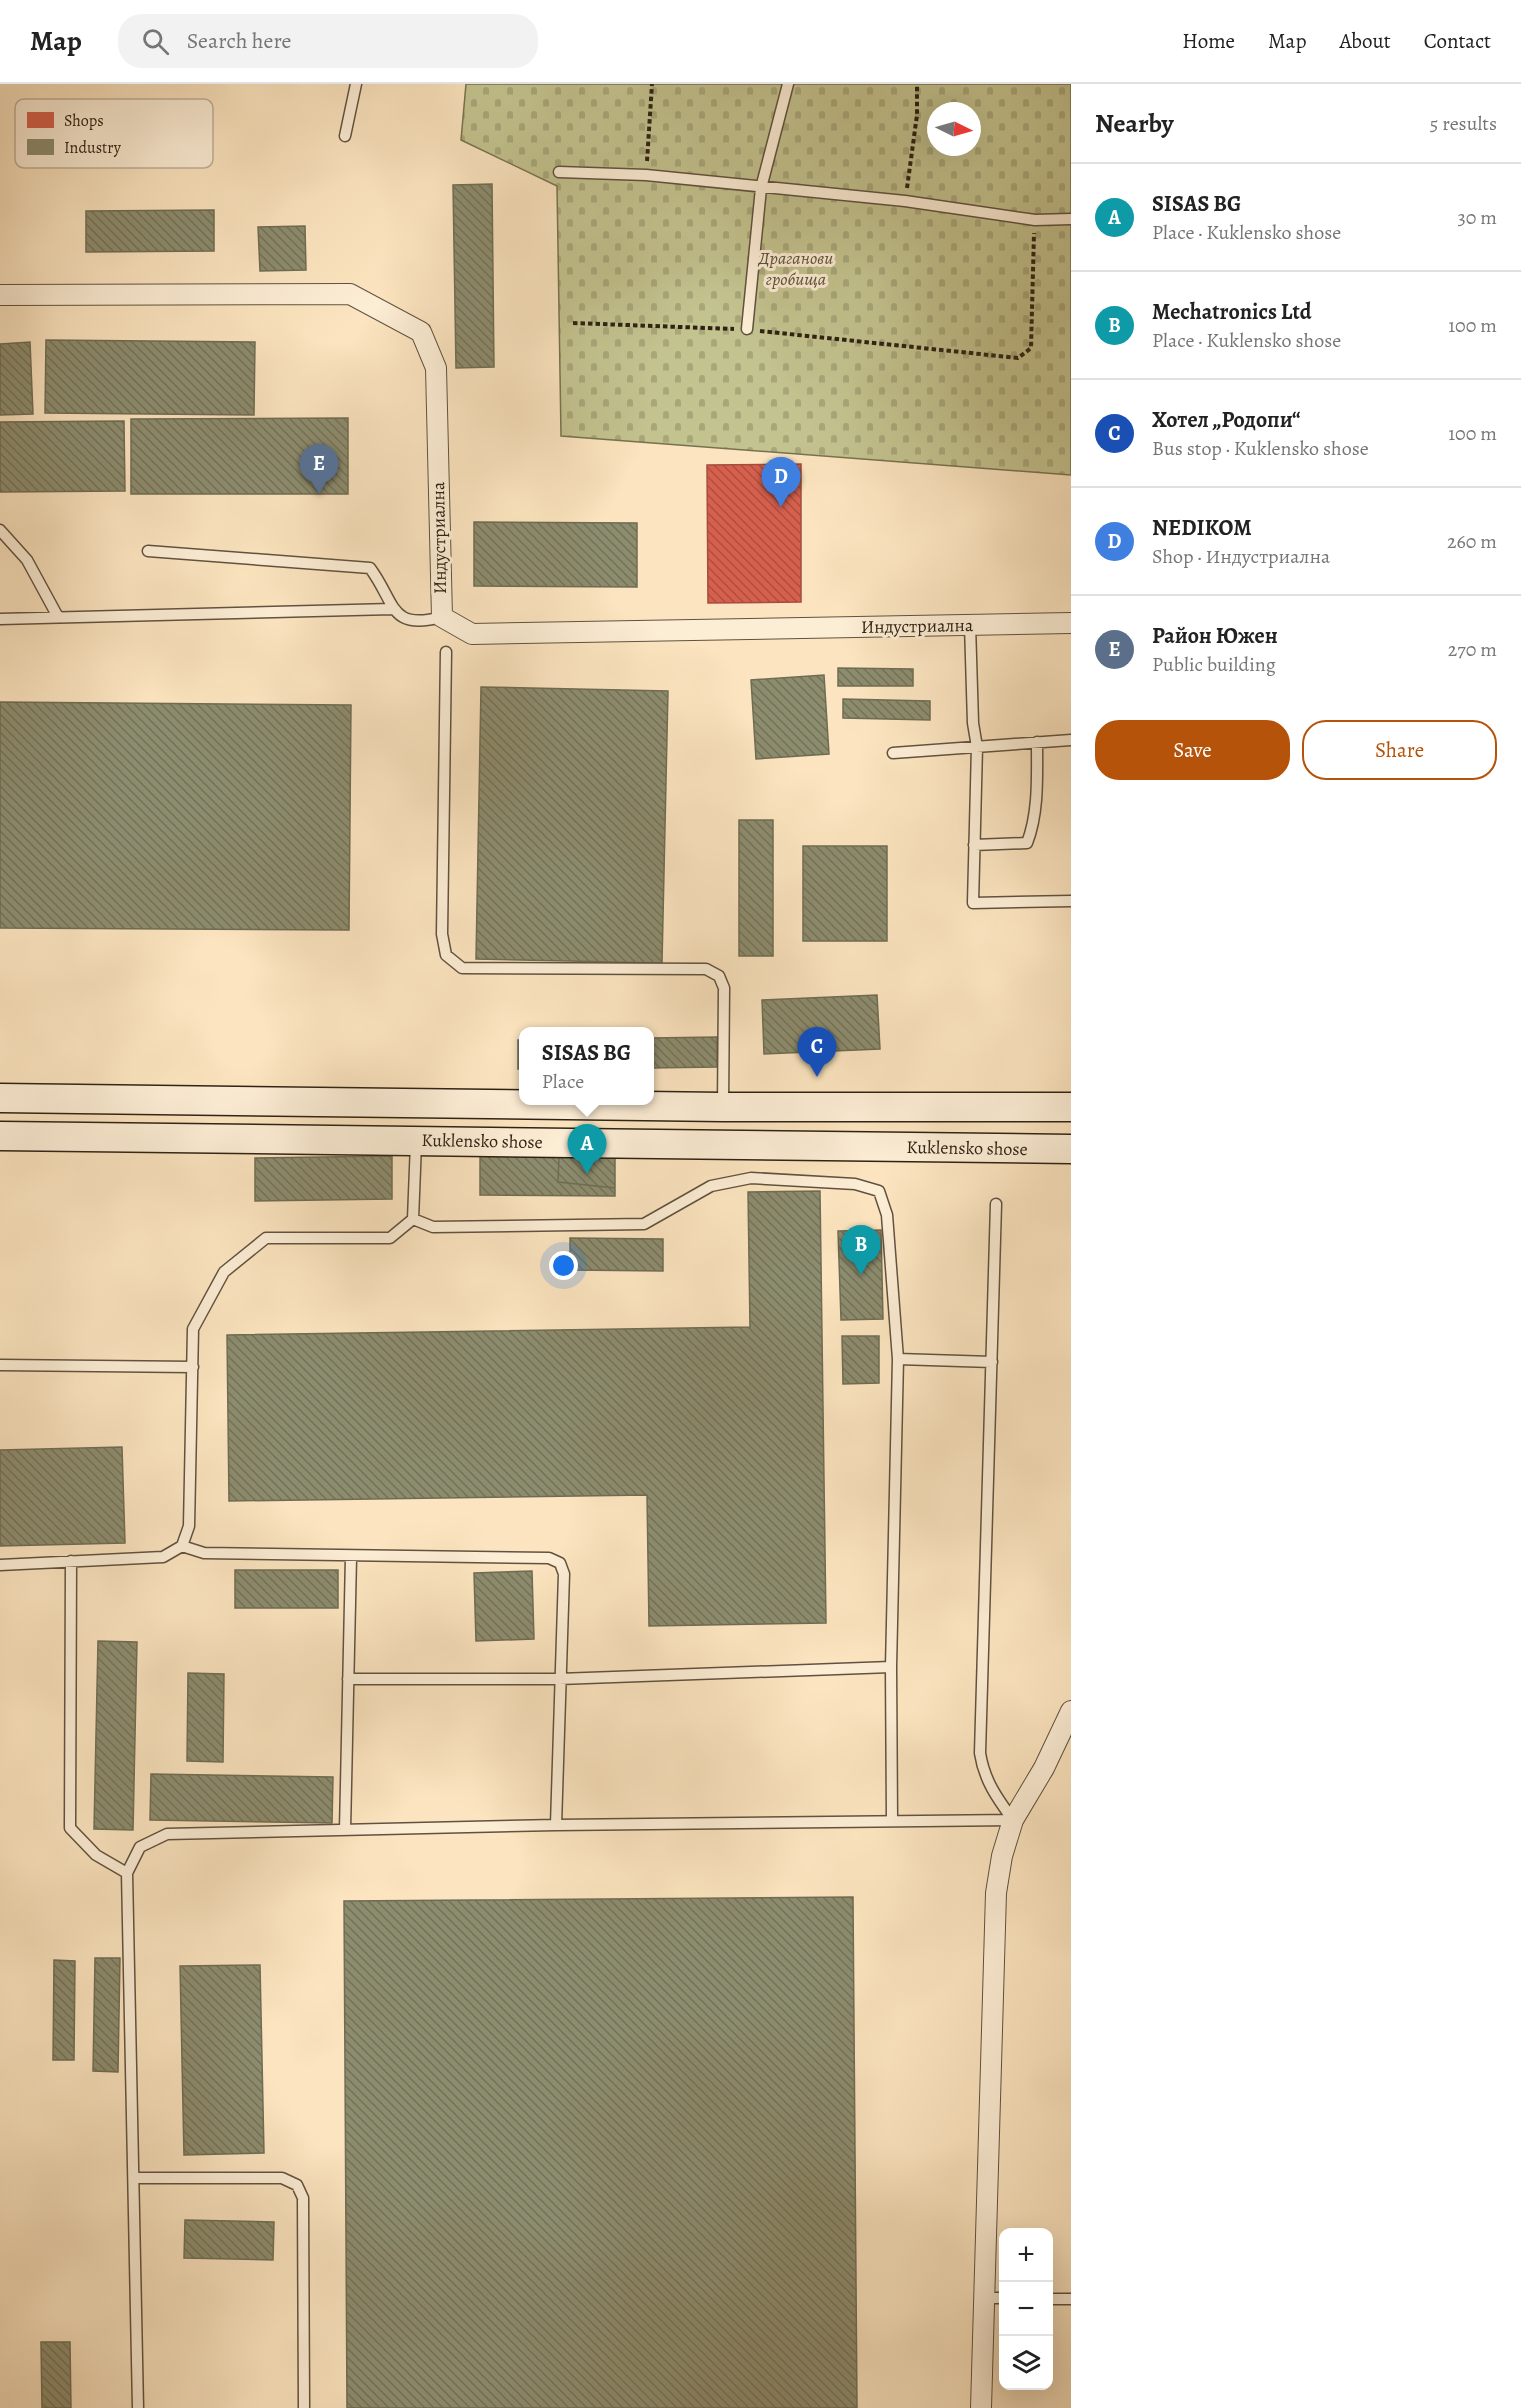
<!DOCTYPE html>
<meta charset="utf-8">
<style>
:root{--surface:#fff;--page:#f2f2f2;--text:#222;--muted:#767676;--line:#e0e0e0;--accent:#b45309}
body{margin:0;font-family:Alegreya,serif;background:var(--page);color:var(--text)}
.controls{position:absolute;right:18px;bottom:18px;display:grid;overflow:hidden;border-radius:12px;box-shadow:0 6px 24px #0002}
.controls button{width:54px;height:54px;display:grid;place-items:center;padding:0;border:0;border-bottom:2px solid var(--line);background:var(--surface);color:var(--text);font:30px sans-serif}
.compass{position:absolute;left:927px;top:18px;width:54px;height:54px;border-radius:50%;background:var(--surface);box-shadow:0 6px 24px #0002;rotate:95deg}
.you{position:absolute;left:564px;top:1182px;width:21px;height:21px;margin:-15px;border:4px solid #fff;border-radius:50%;background:#1a73e8;box-shadow:0 0 0 9px #1a73e833}
.badge{display:grid;place-items:center;width:39px;height:39px;border-radius:50%;background:var(--accent);color:#fff;font-size:20px;font-weight:700}
.pin{position:absolute;translate:-50% -50px;filter:drop-shadow(0 2px 3px #0008)}
.pin::after{content:'';position:absolute;top:32px;width:21px;height:18px;background:inherit;clip-path:polygon(0 0,100% 0,50% 100%)}
.popup{position:absolute;left:519px;top:943px;width:135px;height:78px;box-sizing:border-box;display:grid;place-content:center;border-radius:12px;background:var(--surface);filter:drop-shadow(0 2px 4px #0005);font-size:20px;white-space:nowrap;color:var(--muted)}
.popup b{font-size:22px;color:var(--text)}
.popup::after{content:'';position:absolute;left:50%;top:100%;margin-left:-12px;border:12px solid transparent;border-top-color:var(--surface)}
.list{margin:0;padding:0;list-style:none}
h2{display:flex;justify-content:space-between;align-items:center;height:78px;margin:0;padding:0 24px;font-size:26px}
h2 small{font-size:20px;font-weight:400;color:var(--muted)}
.list li{display:grid;grid-template-columns:39px 1fr auto;gap:18px;align-items:center;box-sizing:border-box;height:108px;padding:0 24px;border-top:2px solid var(--line)}
.list b{display:block;font-size:22px;white-space:nowrap}
.list p{margin:0;font-size:20px;white-space:nowrap;color:var(--muted)}
.list em{font-size:20px;font-style:normal;color:var(--muted)}
.actions{display:flex;gap:12px;padding:18px 24px}
.actions a{flex:1;padding:14px 0;border:2px solid var(--accent);border-radius:24px;text-align:center;font-size:21px;color:var(--accent)}
.actions .main{background:var(--accent);color:#fff}
.icon{flex:none;width:33px;height:33px;fill:none;stroke:currentColor;stroke-width:2;stroke-linecap:round;stroke-linejoin:round}
.map{position:relative;flex:none;width:1071px;height:2324px;overflow:hidden}
header{display:flex;align-items:center;gap:36px;box-sizing:border-box;height:84px;padding:0 30px;background:var(--surface);border-bottom:2px solid var(--line)}
header strong{font-size:28px}
nav{display:flex;gap:33px;margin-inline-start:auto;font-size:21px}
.search{width:420px;height:54px;background:var(--page);display:flex;align-items:center;gap:15px;box-sizing:border-box;padding:0 21px;border-radius:24px;color:var(--muted);font-size:22px}
main{display:flex}
aside{flex:1;background:var(--surface)}
.map>svg:first-child{display:block}
</style>
<header>
<strong>Map</strong>
<div class="search"><svg class="icon" aria-label="search" viewBox="0 0 24 24"><circle cx="10" cy="10" r="6"/><path d="M15 15l6 6"/></svg>Search here</div>
<nav><a>Home</a><a>Map</a><a>About</a><a>Contact</a></nav>
</header>
<main>
<div class="map">
<svg width="1071" height="2324" viewBox="0 0 1071 2324">
<defs>
<pattern id="cemetery-stones" width="16" height="16" patternUnits="userSpaceOnUse" patternTransform="scale(1.5)"><rect width="16" height="16" fill="#c3c38f"/><path d="M2 7V4a2 2 0 0 1 4 0v3zM10 15v-3a2 2 0 0 1 4 0v3z" fill="#a8a77a"/></pattern>
<pattern id="shops-back-hatch" width="6" height="6" patternUnits="userSpaceOnUse" patternTransform="scale(1.5)"><rect width="6" height="6" fill="#d6604d"/><path d="M-1 5l2 2M0 0l6 6M5-1l2 2" fill="none" stroke="#ae4f3f"/></pattern>
<pattern id="industry-back-hatch" width="6" height="6" patternUnits="userSpaceOnUse" patternTransform="scale(1.5)"><rect width="6" height="6" fill="#8c8c6e"/><path d="M-1 5l2 2M0 0l6 6M5-1l2 2" fill="none" stroke="#737259"/></pattern>
</defs>
<rect width="100%" height="100%" fill="#fbe4bf"/>
<filter id="stains"><feTurbulence type="fractalNoise" baseFrequency=".00333" numOctaves="4"/><feColorMatrix values="0 0 0 0 .2 0 0 0 0 .09 0 0 0 0 .02 0 0 0 .5 -.17"/></filter>
<radialGradient id="worn" r=".72"><stop offset=".6" stop-color="#630" stop-opacity="0"/><stop offset="1" stop-color="#630" stop-opacity=".3"/></radialGradient>
<path fill="url(#cemetery-stones)" stroke="#787252" stroke-width="1.5" fill-rule="evenodd" d="M466,0h605v391l-510,-39 -4,-250 -96,-46zM936,27h36v36h-36z"/>
<path fill="url(#shops-back-hatch)" stroke="#a44d3c" stroke-width="1.5" d="M801,380v138l-93,1 -1,-138z"/>
<path fill="url(#industry-back-hatch)" stroke="#706c53" stroke-width="1.5" d="M492,100l2,183 -38,1 -3,-183z
M214,126v41l-128,1v-41z
M305,142l1,44 -46,1 -2,-44z
M46,256l209,2 -1,73 -209,-2z
M30,258l3,72 -33,1v-71z
M348,334v76h-217v-75z
M124,337l1,70 -125,1v-70z
M474,438l163,1v64l-163,-1z
M838,584l75,1v17h-75z
M824,591l5,79 -73,5 -5,-79z
M481,603l187,4 -6,272 -186,-4z
M843,615l87,2v19l-87,-2z
M0,618l351,3 -2,225 -349,-2z
M739,736h34v136h-34z
M803,762h84v95h-84z
M877,911l3,54 -116,5 -2,-54z
M717,953v30l-67,1v-30z
M518,956h6v29h-6z
M480,1071h135v41l-135,-1z
M615,1071v33l-57,-6 1,-25z
M392,1072v43l-137,2v-43z
M820,1107l6,432 -177,3 -2,-131 -418,6 -2,-166 523,-8 -2,-135z
M881,1146l2,89 -42,1 -3,-89z
M570,1154l93,1v32l-93,-1z
M842,1252h37v47l-36,1z
M122,1363l3,96 -125,3v-96z
M235,1486h103v38h-103z
M532,1487l2,68 -58,2 -2,-68z
M98,1557l39,1 -4,188 -39,-1z
M188,1589l36,1 -1,88 -36,-1z
M151,1690l182,3 -1,46 -182,-3z
M853,1813l4,511h-510l-3,-507z
M95,1874h25l-2,114 -25,-1z
M54,1876l21,1 -1,99h-21z
M260,1881l4,188 -80,2 -4,-189z
M185,2136l89,2 -1,38 -89,-2z
M41,2258h29l1,66h-29z"/>
<g fill="none" stroke-linecap="round" stroke-linejoin="round">
<g stroke="#61523f" stroke-width="13">
<path id="lane" d="M345,52l11,-52
M559,88l87,3 259,26 130,19 36,-1
M747,245l14,-141 27,-104
M0,446l27,30 31,57
M148,467l222,17c26,35 19,63 72,49
M0,535l392,-10
M970,541l3,98 4,24 -4,156 98,-2
M446,568l-4,282 4,21 16,13 244,1 13,7 5,12 -1,118
M893,669l178,-13
M974,761l53,-2c12,-31 10,-68 10,-101
M996,1120l-16,549c4,27 17,45 33,67
M413,1135l20,8 211,-3 67,-38 40,-8 104,6 24,7 8,24 11,144
M0,1281l193,2
M182,1462l22,7 345,5 11,5 4,11 -8,251
M71,1477l-1,267 26,27 31,18 11,535
M0,1481l163,-8 19,-11 7,-20 4,-197 31,-57 42,-34h124l23,-19 3,-76
M348,1595h211l332,-12
M892,1736l-1,-153 7,-308 94,3
M345,1746l6,-273
M127,1789l13,-26 27,-13 389,-9 457,-5
M134,2094h148l15,7 6,13 1,210
M983,2214h21
M1048,2215h23"/>
</g>
<g stroke="#61523f" stroke-width="22">
<path id="street" d="M0,211l350,-1 71,38 15,36 6,249 30,17 599,-11
M981,2324l15,-515 6,-37 11,-36 31,-52 27,-57"/>
</g>
<g stroke="#2e2214" stroke-width="31">
<path id="secondary" d="M0,1014l723,9h348
M0,1052l1071,13"/>
</g>
<path stroke="#2e2214" stroke-width="4" stroke-dasharray="4.5 3" stroke-linecap="butt" d="M647,77l5,-77
M907,104l10,-73v-31
M573,239l161,6
M760,247l258,27 13,-10 3,-115"/>
<use href="#lane" stroke="#fcedd5" stroke-width="10"/>
<use href="#street" stroke="#fcedd5" stroke-width="20"/>
<use href="#secondary" stroke="#fcedd5" stroke-width="28"/>
</g>
<g text-anchor="middle" dominant-baseline="central" stroke-width="6" stroke-linejoin="round" paint-order="stroke">
<g font-size="18" font-style="italic" fill="#5b5239" stroke="#fcedd5">
<text x="796" y="174">Драганови<tspan x="796" dy="21">гробища</tspan></text>
</g>
<g font-size="18" fill="#2e2214" stroke="#fcedd5">
<text transform="translate(439 454) rotate(-91)">Индустриална</text>
<text transform="translate(917 542) rotate(-1)">Индустриална</text>
<text transform="translate(482 1057) rotate(1)">Kuklensko shose</text>
<text transform="translate(967 1064) rotate(1)">Kuklensko shose</text>
</g>
</g>
<rect x="15" y="15" width="198" height="69" rx="9" fill="#fcedd5" stroke="#beb09b" stroke-width="1.5"/>
<rect x="27" y="28" width="27" height="16" fill="#d6604d"/>
<rect x="27" y="55" width="27" height="16" fill="#8c8c6e"/>
<g font-size="16" fill="#2e2214">
<text x="64" y="42">Shops</text>
<text x="64" y="69">Industry</text>
</g>
<rect width="100%" height="100%" filter="url(#stains)"/>
<rect width="100%" height="100%" fill="url(#worn)"/>
</svg>
<div class="controls">
<button>+</button>
<button>−</button>
<button><svg class="icon" aria-label="layers" viewBox="0 0 24 24"><path d="M12 4l9 5-9 5-9-5zM3 14l9 5 9-5"/></svg></button>
</div>
<svg class="compass" viewBox="-18 -18 36 36"><path d="M0-13l5 13h-10z" fill="#e53935"/><path d="M0 13l5-13h-10z" fill="#767676"/></svg>
<div class="you"></div>
<div class="pin badge" style="left:587px;top:1090px;background:#0f9aa8">A</div>
<div class="popup"><b>SISAS BG</b>Place</div>
<div class="pin badge" style="left:861px;top:1191px;background:#0f9aa8">B</div>
<div class="pin badge" style="left:817px;top:993px;background:#1a4fb4">C</div>
<div class="pin badge" style="left:781px;top:423px;background:#3f7fe0">D</div>
<div class="pin badge" style="left:319px;top:410px;background:#5c6f8a">E</div>
</div>
<aside>
<h2>Nearby<small>5 results</small></h2>
<ul class="list">
<li><span class="badge" style="background:#0f9aa8">A</span><div><b>SISAS BG</b><p>Place · Kuklensko shose</p></div><em>30 m</em></li>
<li><span class="badge" style="background:#0f9aa8">B</span><div><b>Mechatronics Ltd</b><p>Place · Kuklensko shose</p></div><em>100 m</em></li>
<li><span class="badge" style="background:#1a4fb4">C</span><div><b>Хотел „Родопи“</b><p>Bus stop · Kuklensko shose</p></div><em>100 m</em></li>
<li><span class="badge" style="background:#3f7fe0">D</span><div><b>NEDIKOM</b><p>Shop · Индустриална</p></div><em>260 m</em></li>
<li><span class="badge" style="background:#5c6f8a">E</span><div><b>Район Южен</b><p>Public building</p></div><em>270 m</em></li>
</ul>
<div class="actions"><a class="main">Save</a><a>Share</a></div>
</aside>
</main>
